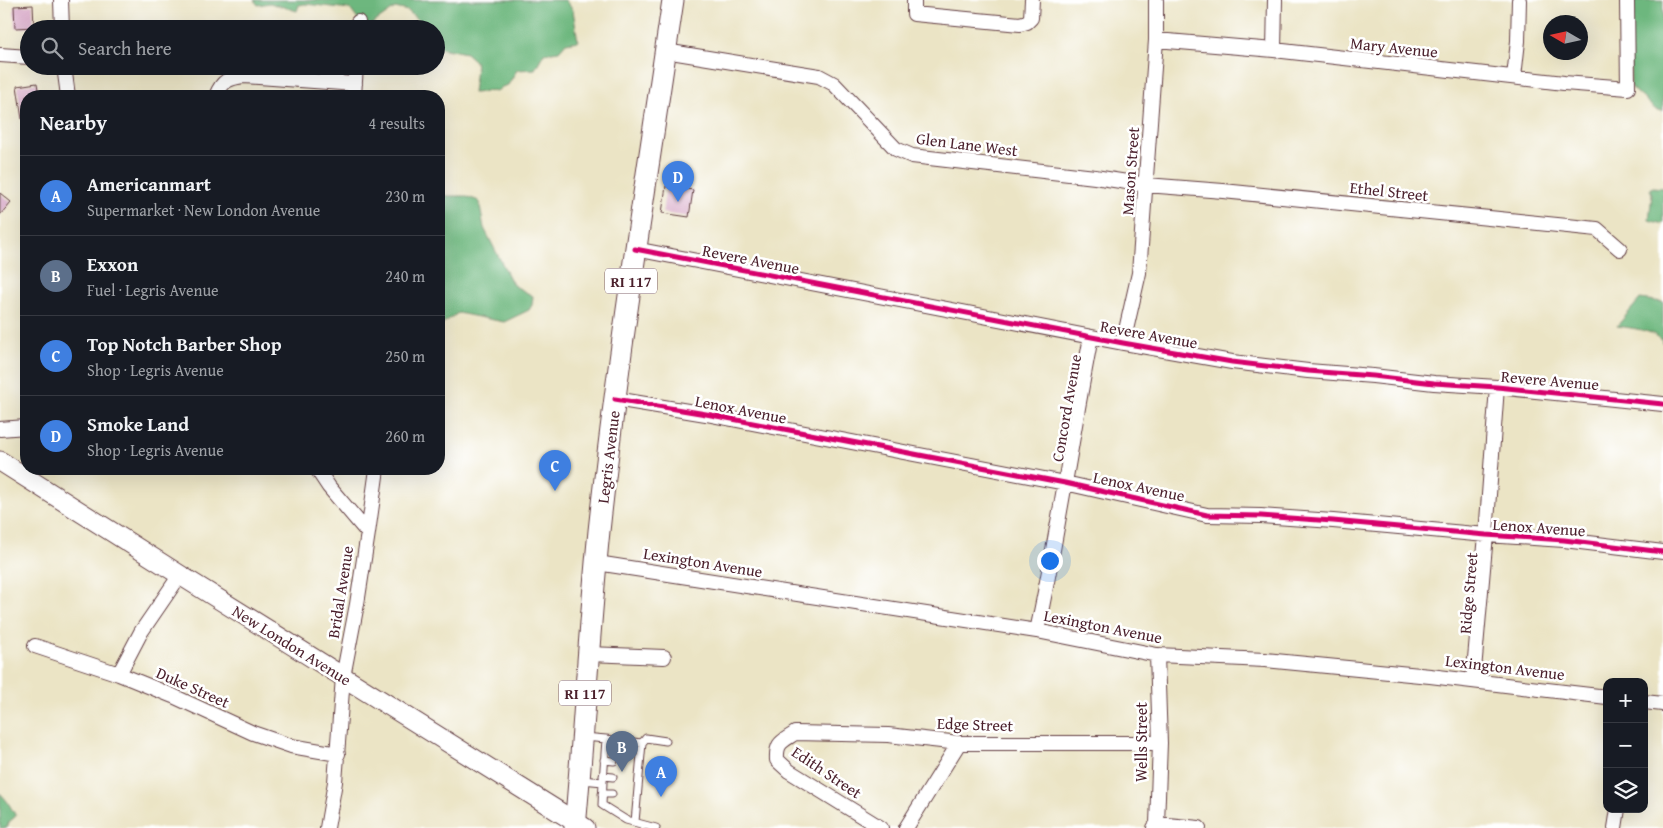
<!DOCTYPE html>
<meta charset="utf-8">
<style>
:root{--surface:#171b24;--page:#242831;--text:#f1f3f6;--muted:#9ea1a6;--line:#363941;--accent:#c8321e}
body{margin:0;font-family:"Gentium Book Plus",serif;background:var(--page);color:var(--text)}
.controls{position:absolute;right:15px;bottom:15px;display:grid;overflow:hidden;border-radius:10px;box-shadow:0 5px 20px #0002}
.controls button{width:45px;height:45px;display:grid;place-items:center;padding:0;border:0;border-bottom:1px solid var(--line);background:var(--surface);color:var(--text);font:25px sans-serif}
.compass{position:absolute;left:1543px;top:15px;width:45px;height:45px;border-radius:50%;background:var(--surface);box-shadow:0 5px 20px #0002;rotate:279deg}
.you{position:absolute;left:1049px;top:560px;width:18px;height:18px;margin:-12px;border:4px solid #fff;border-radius:50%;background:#1a73e8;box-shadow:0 0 0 8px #1a73e833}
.badge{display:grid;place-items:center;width:32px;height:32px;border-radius:50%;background:var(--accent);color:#fff;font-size:16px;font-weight:700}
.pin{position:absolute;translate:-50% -41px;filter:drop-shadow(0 1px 2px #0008)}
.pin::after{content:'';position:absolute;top:26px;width:18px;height:15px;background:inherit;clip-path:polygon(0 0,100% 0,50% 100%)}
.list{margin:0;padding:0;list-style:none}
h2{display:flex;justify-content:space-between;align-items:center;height:65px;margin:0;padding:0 20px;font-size:21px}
h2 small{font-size:16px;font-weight:400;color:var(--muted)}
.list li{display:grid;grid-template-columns:32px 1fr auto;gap:15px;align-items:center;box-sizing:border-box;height:80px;padding:0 20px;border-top:1px solid var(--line)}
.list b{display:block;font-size:19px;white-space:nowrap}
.list p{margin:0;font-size:16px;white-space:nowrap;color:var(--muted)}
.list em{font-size:16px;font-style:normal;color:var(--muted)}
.icon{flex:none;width:28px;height:28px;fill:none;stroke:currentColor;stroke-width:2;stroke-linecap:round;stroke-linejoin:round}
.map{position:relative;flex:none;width:1663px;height:828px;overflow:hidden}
.search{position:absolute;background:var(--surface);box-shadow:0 5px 20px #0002;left:20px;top:20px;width:425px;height:55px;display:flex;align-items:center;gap:12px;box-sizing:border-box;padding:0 18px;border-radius:28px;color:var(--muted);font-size:19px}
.panel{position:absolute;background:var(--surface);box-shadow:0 5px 20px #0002;left:20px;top:90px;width:425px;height:385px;border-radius:20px}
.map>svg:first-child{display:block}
</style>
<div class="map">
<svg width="1663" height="828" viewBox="0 0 1663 828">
<rect width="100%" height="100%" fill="#fff"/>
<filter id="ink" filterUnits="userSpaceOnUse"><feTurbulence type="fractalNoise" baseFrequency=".02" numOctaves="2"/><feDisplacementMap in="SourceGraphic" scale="10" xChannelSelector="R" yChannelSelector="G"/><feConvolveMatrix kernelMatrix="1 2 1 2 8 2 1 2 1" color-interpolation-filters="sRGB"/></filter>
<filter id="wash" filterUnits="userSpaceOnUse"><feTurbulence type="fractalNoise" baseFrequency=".0096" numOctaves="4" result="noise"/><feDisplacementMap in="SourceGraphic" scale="20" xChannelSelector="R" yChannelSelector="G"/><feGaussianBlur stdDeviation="1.12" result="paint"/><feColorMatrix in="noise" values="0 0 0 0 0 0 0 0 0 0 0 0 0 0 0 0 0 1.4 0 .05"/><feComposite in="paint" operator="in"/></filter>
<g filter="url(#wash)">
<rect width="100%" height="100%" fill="#ebe4c5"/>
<path fill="#6db77e" stroke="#5c6b54" d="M254,0h311l8,10 5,31 -12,2 -7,8 -15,2 -9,16 -18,1 -9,15 -6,2 -5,4c-9,-2 -15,2 -24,2l3,-25 -1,-7 -9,-8 -30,-6v-18h-16l-1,-8 -11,-10 -13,-3 -30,21 -15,-20 -45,-5 -6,1 -2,6 -27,-8 -12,2z
M1628,0h35v111l-7,-1 -25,-23z
M1653,187l10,1v36l-14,-4 3,-26 -2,-5z
M439,194l9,2h17l14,5 5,27 29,57 20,11 -1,9 -3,5 -25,12 -46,-9 -19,13z
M1640,299l23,3v41c-6,-13 -33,-15 -46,-17z
M0,793l7,8 9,15 -7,6 -2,6h-7z"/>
<g id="blocks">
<path fill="#d5a4c4" d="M33,5l1,22 -19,1 -1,-22z
M37,83l2,13h-13v22l-4,1 -5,-33z
M666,186l27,4 -4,27 -27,-4z
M0,193l11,9 -11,13z"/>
</g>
</g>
<g filter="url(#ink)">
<use href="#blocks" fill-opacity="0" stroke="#623d42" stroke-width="1"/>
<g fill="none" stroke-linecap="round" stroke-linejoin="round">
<g stroke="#623d42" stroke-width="9">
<path id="lane" d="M584,737l22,2 -3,43
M606,739l36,4 -7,79
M642,743l4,-5 20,3
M604,760l10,1
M603,776l10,1
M582,780l21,2 -1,23 24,15 30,8
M602,794h10"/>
</g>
<g stroke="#623d42" stroke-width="16">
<path id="street" d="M61,0l1,29
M914,0v14l106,10 7,-2 4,-4 1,-18
M357,29l1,-7
M1156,40l118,10 290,33 64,5 -1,-88
M1274,50l1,-50
M665,51l154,25 15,8 62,65 16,7 183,21 51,8 77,6 374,38 23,20
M0,55l29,2
M64,66l4,30
M1514,77l4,-36 1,-41
M216,96c6,-15 12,-18 28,-20l111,8
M354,96l2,-30
M635,249l488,94 109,19 76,9 65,5 61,7 63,4 166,17
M1123,343l16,-70 17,-233v-40
M615,399l91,15 359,69 142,32 54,1 72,5 153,14 78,5 99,12
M0,429l26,-2
M317,469l12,18 39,46 -11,71 -14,73 -8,105 -8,46
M368,533l9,-64
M597,563l440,68 120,24 108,5 165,16 177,21
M1037,631c21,-97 35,-196 54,-294
M35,646l84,28 54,22 80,37 38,13 47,8
M589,654l75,3
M119,674l22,-42 39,-57
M1473,681l13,-146 11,-148
M1644,702l19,2
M1157,824l42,4
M881,828l-92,-57 -12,-11c-1,-18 5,-18 18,-27l93,2 71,8h201
M906,828l53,-85
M1154,828l3,-4 3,-81 -3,-88
M1615,828l3,-19"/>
</g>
<g stroke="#623d42" stroke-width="21">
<path id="secondary" d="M0,461l180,114 405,253"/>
</g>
<g stroke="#623d42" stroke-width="23">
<path id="primary" d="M575,828c9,-99 14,-198 24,-297 19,-177 48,-354 74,-531"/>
</g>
<use href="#lane" stroke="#fff" stroke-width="7"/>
<use href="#street" stroke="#fff" stroke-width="14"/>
<use href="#secondary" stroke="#fff" stroke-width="19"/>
<use href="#primary" stroke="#fff" stroke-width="21"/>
<g stroke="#fff" stroke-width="8">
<path id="cycleway" d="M635,249l488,94 109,19 76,9 65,5 61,7 63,4 166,17
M615,399l91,15 359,69 142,32 54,1 72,5 153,14 78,5 99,12"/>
</g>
<use href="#cycleway" stroke="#d6006c" stroke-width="5"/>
</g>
</g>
<g text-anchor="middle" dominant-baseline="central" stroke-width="5" stroke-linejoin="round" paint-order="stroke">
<g fill="#fff" stroke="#80626b" stroke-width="1">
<rect x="605" y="268.5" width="52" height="25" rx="4"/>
<rect x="559" y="680.5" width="52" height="25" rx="4"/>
</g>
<g font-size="15" font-weight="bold" fill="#4a1f2b">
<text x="631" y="281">RI 117</text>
<text x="585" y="693">RI 117</text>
</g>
<g font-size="16" fill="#4a1f2b" stroke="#fff">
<text transform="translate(1394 47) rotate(6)">Mary Avenue</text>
<text transform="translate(967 144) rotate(7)">Glen Lane West</text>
<text transform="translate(1130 171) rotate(-86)">Mason Street</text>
<text transform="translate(1389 191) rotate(6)">Ethel Street</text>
<text transform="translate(751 259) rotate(11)">Revere Avenue</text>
<text transform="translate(1149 334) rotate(10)">Revere Avenue</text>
<text transform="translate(1550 380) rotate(5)">Revere Avenue</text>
<text transform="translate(1066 408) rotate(-80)">Concord Avenue</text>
<text transform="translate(741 409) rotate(11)">Lenox Avenue</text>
<text transform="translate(608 457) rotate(-83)">Legris Avenue</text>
<text transform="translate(1139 486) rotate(12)">Lenox Avenue</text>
<text transform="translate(1539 527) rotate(4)">Lenox Avenue</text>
<text transform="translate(703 562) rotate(9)">Lexington Avenue</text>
<text transform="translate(340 592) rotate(-81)">Bridal Avenue</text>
<text transform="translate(1468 593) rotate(-85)">Ridge Street</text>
<text transform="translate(1103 626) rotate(11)">Lexington Avenue</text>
<text transform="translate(292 645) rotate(32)">New London Avenue</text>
<text transform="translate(1505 667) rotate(7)">Lexington Avenue</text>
<text transform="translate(193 687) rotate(24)">Duke Street</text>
<text transform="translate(975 724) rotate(2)">Edge Street</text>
<text transform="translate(1141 742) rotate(-90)">Wells Street</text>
<text transform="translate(827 772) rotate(34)">Edith Street</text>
</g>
</g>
</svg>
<div class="controls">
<button>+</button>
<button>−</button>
<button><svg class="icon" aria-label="layers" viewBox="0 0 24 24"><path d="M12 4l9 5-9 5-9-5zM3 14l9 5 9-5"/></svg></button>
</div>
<svg class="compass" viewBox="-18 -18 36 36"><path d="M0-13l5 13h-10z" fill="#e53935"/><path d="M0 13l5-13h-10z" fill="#9ea1a6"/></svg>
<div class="you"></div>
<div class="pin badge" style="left:661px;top:797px;background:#3f7fe0">A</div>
<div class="pin badge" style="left:622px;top:772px;background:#5c6f8a">B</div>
<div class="pin badge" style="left:555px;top:491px;background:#3f7fe0">C</div>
<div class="pin badge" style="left:678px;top:202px;background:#3f7fe0">D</div>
<div class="search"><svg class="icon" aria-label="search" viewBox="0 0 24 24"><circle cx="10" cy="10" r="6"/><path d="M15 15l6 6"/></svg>Search here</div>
<section class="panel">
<h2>Nearby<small>4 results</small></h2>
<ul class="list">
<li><span class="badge" style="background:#3f7fe0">A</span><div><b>Americanmart</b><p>Supermarket · New London Avenue</p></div><em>230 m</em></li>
<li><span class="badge" style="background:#5c6f8a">B</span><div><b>Exxon</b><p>Fuel · Legris Avenue</p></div><em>240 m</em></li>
<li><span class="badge" style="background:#3f7fe0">C</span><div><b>Top Notch Barber Shop</b><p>Shop · Legris Avenue</p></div><em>250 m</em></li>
<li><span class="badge" style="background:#3f7fe0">D</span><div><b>Smoke Land</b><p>Shop · Legris Avenue</p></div><em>260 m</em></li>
</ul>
</section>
</div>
